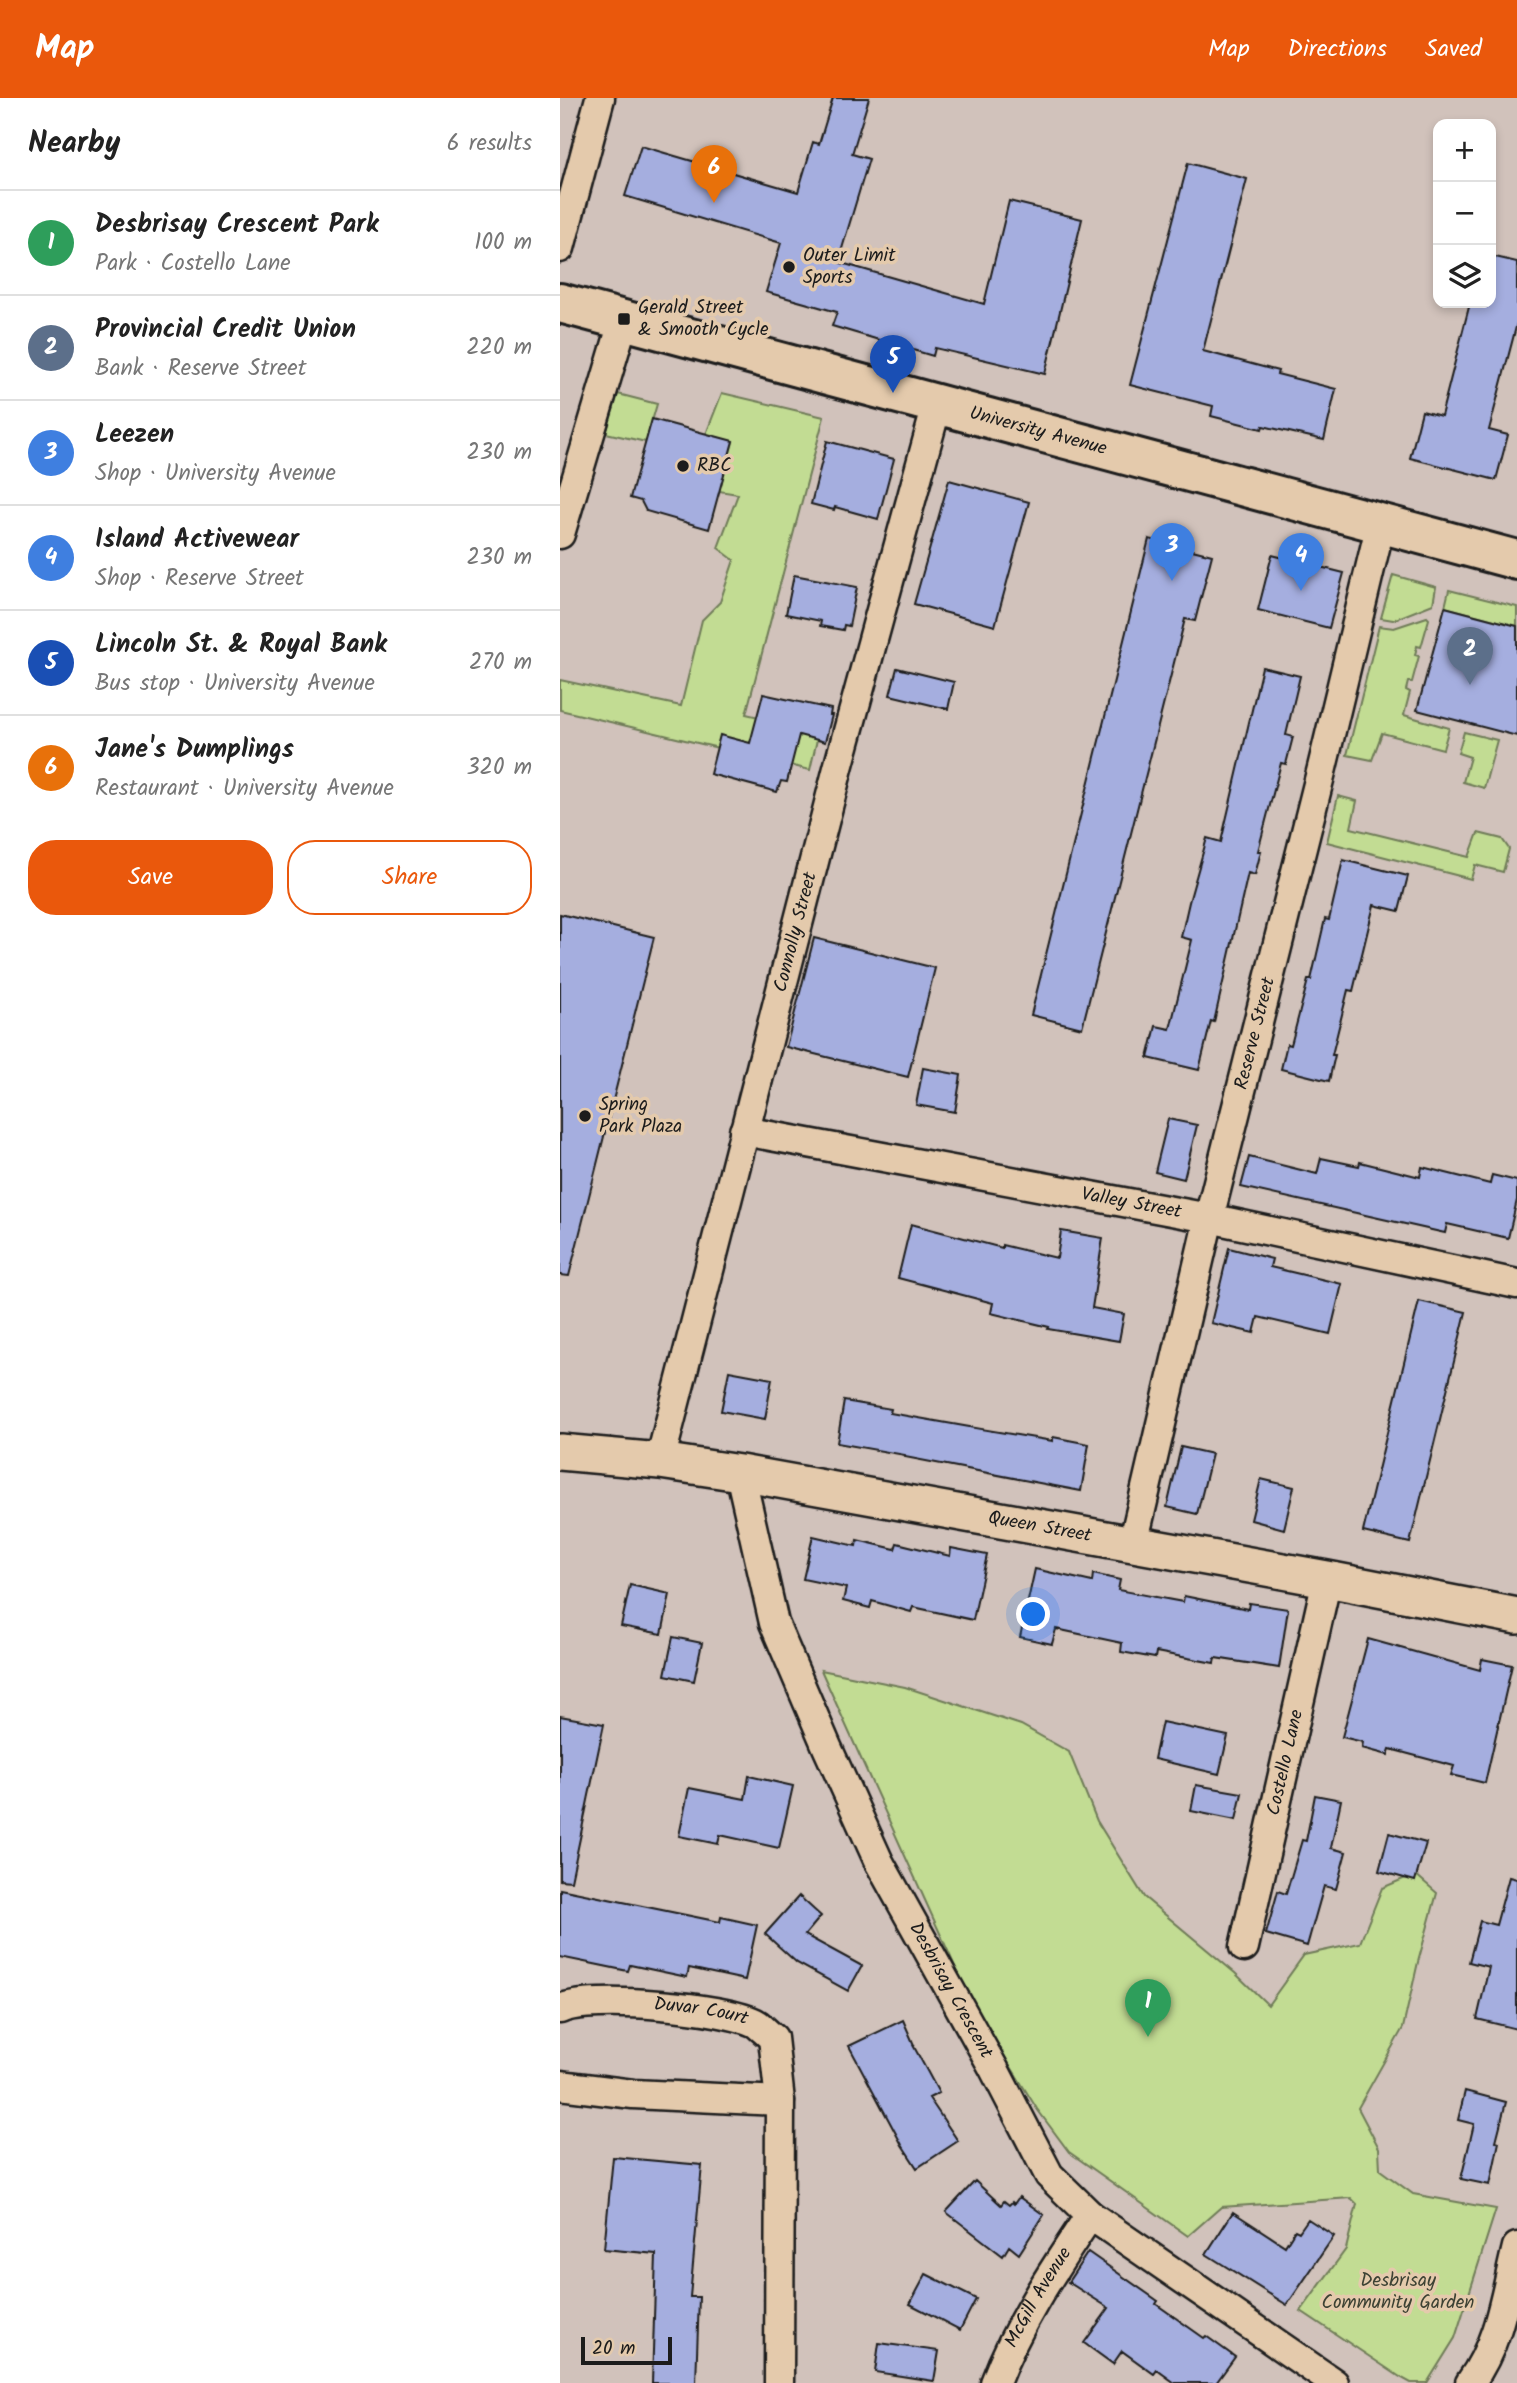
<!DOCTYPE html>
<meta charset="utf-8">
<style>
:root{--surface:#fff;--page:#f2f2f2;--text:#222;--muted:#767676;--line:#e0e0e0;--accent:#ea580c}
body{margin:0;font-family:Kalam,sans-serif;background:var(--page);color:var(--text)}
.controls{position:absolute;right:21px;top:21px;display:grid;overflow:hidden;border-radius:14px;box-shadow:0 4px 10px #0003}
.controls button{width:63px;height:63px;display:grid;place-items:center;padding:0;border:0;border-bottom:2px solid var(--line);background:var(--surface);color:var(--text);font:35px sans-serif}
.scale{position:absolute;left:21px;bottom:18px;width:91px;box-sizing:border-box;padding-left:7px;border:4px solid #1c1c1c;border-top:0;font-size:19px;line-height:24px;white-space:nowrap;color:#1c1c1c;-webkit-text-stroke:5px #e4caac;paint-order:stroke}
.you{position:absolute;left:474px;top:1517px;width:24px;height:24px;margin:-18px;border:5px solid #fff;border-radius:50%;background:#1a73e8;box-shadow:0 0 0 10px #1a73e833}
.badge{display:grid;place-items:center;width:46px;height:46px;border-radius:50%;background:var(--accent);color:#fff;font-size:23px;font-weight:700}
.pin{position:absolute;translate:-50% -58px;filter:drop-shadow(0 2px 4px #0008)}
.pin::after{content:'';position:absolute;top:37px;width:24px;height:21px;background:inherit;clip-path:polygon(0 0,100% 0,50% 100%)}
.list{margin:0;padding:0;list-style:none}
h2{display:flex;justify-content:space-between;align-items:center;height:91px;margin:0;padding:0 28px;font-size:30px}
h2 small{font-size:23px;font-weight:400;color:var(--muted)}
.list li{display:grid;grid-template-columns:46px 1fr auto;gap:21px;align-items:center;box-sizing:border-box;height:105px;padding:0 28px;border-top:2px solid var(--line)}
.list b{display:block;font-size:26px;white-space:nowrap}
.list p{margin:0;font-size:23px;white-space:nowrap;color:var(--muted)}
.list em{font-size:23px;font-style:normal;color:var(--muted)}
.actions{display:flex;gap:14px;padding:21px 28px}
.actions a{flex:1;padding:16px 0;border:2px solid var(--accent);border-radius:28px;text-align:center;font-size:24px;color:var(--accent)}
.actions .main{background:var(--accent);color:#fff}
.icon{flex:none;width:38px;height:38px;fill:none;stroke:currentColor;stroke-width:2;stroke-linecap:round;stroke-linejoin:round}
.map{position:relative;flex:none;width:957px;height:2285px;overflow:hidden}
header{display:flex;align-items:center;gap:42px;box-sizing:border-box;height:98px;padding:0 35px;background:var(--accent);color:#fff}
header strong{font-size:33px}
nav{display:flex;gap:38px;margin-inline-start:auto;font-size:24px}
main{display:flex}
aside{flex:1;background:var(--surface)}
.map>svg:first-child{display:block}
</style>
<header>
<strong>Map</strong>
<nav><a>Map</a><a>Directions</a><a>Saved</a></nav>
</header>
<main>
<aside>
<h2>Nearby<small>6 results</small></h2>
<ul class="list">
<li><span class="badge" style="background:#2e9e5b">1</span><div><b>Desbrisay Crescent Park</b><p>Park · Costello Lane</p></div><em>100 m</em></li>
<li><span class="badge" style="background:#5c6f8a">2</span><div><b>Provincial Credit Union</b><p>Bank · Reserve Street</p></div><em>220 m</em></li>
<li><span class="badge" style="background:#3f7fe0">3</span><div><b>Leezen</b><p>Shop · University Avenue</p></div><em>230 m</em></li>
<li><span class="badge" style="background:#3f7fe0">4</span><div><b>Island Activewear</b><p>Shop · Reserve Street</p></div><em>230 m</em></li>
<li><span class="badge" style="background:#1a4fb4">5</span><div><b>Lincoln St. &amp; Royal Bank</b><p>Bus stop · University Avenue</p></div><em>270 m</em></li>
<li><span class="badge" style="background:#e8710a">6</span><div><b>Jane's Dumplings</b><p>Restaurant · University Avenue</p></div><em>320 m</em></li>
</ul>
<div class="actions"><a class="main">Save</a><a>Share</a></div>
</aside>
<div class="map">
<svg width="957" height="2285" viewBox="0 0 957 2285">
<rect width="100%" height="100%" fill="#d1c2bb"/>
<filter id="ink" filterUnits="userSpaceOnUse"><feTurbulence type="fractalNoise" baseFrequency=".0143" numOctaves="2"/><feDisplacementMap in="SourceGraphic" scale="14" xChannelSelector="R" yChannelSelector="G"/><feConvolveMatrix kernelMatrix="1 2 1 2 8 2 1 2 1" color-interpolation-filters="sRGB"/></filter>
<g filter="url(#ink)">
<path fill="#c2dc93" stroke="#6f7c58" stroke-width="2" d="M162,295l102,24 -78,297 73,17 -9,39 -250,-60v-30l121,26 21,-86 18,-18 14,-42 -16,-12 20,-54 -19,-3 14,-49 -27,-8z
M58,296l39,10 -11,38 -40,-9z
M833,477l43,12 -3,17 -40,16 -12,-2z
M889,492l68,17v19l-72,-19z
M867,519l2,2 -8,28 -4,-1 -2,9 4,1 -7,26h-4l-2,8 4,2 -6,23 45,13 -6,21 -61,-16 -10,27 -25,-5 32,-129 15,2z
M904,634l33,8 -13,48 -21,-6 7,-25 -12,-4z
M778,698l19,5 -6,27 118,29 9,-24 24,6 7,10 -6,23 -28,-7 -4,14 -144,-37z
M261,1572l84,17 116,38 48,27 28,69 47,76 91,76 33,32 36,-50 56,-12 22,-55 33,-14 22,19 -19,69 -15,66 -45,80 21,40 1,22 33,24 83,15 -41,129 -28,45h-16l-11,-6 -99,-66 45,-62 11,-45 -6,-6 -130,9 -33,29 -119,-84 -32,-43 -52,-84 -28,-54z"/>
<path fill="#a5aedf" stroke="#1c1c1c" stroke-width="2" d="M273,0h36l-17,56 17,5 -31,103 146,42 25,-103 73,18 -37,155 -110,-26 -2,8 -101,-30 5,-14 -71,-20 15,-49 -156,-47 16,-50 157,46 15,-50 6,2z
M628,65l59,16 -44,172 75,20 -1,3 59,15 -12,51 -61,-14 -1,3 -51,-13 2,-10 -83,-21z
M931,158l26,6v61l-28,107 19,5 -12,45 -86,-22 12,-47 19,5 29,-113h21z
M92,321l81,22 -24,88 -63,-18 -5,-10 -11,-3z
M267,343l67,18 -16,60 -43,-12 -1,3 -23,-6z
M389,382l80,22 -34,124 -81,-22z
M589,441l63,16 -17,66 -10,-2 -103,409 -51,-13z
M712,457l72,18 -15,55 -71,-18z
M234,477l63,12 -8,39 -5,-1 -1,5 -23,-4 1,-5 -35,-7z
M885,509l72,19v110l-100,-26z
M702,569l38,9 -14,59 7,2 -7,27 -5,-1 -23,88h3l-6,24 -7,-2 -34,149 -3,-1 -12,49 -51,-12 8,-32 14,3 22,-89 -11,-3 8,-35 18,-64 14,4z
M337,570l57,14 -6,27 -58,-14z
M203,596l68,15 -1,6h2l-7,27 -26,-7 -12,47 -6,-1 -4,11 -67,-18 10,-39 30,8z
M783,762l65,16 -9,35 -25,-6 -21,86 -5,-1 -16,65h3l-6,26 -48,-12 6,-25 4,1 17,-65h3l14,-61 4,1z
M0,816l94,23 -85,339 -9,-1z
M254,840l121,30 -27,109 -122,-30z
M363,970l38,7 -6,37 -39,-7z
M608,1021l29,6 -13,54 -29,-7z
M689,1059l68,17 4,-16 38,8 1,-4 60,15 2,-10 68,17 2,-9 25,6v19l-9,38 -61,-14 -2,9 -204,-46z
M351,1126l91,24v-3l55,13 4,-27 42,7 -11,70 32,6 -5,27 -71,-12 1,-2 -58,-14 2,-10 -95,-25z
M669,1150l43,11 -2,8 72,17 -12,50 -72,-17 -4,16 -43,-10z
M859,1203l47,11 -56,231 -47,-11z
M169,1273l43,8 -7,40 -44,-8z
M284,1303l47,8 -1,4 91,16 72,12v-4l36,7 -8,47 -176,-34v-2l-68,-12z
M621,1349l31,7 -15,60 -30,-7z
M701,1381l33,8 -10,42 -33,-9z
M253,1438l43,10 1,-6 38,9 2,-6 53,13 1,-8 36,7 -14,65 -60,-13 -2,5 -39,-11 -2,7 -27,-7 3,-13 -43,-9z
M475,1471l57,13 1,-8 27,6 -2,10 65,12 1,-6 64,13 1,-6 39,6 -9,59 -64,-10 -1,5 -58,-11 -1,6 -34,-6 1,-9 -66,-14 -4,15 -32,-7z
M70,1487l40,9 -8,40 -41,-8z
M113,1539l29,6 -8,38 -29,-6z
M808,1541l112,31 2,-11 30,6 -27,118 -34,-8 3,-9 -64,-17 -2,6 -26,-7 1,-6 -21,-5z
M0,1618l44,8 -33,157 -11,-1z
M602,1624l66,14 -9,38 -65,-15z
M189,1678l44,10 -14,62 -59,-13 -2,9 -39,-8 10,-48 56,11z
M636,1687l46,8 -6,27 -45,-9z
M755,1697l26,5 -10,48 15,4 -10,37 -12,-3 -17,60 -41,-12 12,-43 8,3 16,-54 4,1z
M829,1735l37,10 -11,38 -36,-10z
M949,1779l8,2v150l-40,-10 12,-52 -20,-5 11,-41 16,4z
M0,1791l160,33 1,-5 36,8 -12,55 -56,-12 -2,9 -57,-12 -2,6 -68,-14z
M239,1798l22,20 -16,19 57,31 -14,25 -51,-28 -32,-29z
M343,1922l11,25h-1l26,48 -10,5 29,43 -41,27 -15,-23 -53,-99z
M905,1993l41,11 -10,39 3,1 -9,43 -29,-6 13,-55 -16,-4z
M53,2059l89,8 -12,132h9l-3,86h-44l4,-129 -52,-5z
M415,2083l26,24 3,-4 5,4 3,-3 2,2 5,-7 25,18 -25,39 -10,-8 -6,10 -57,-44z
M673,2114l52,34 10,-16 4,2 9,-13 26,17 -47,69 -81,-51z
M528,2154l70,49 -2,3 48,34 2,-2 29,21 -19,26h-41l-18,-13 -3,4 -32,-23 -9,13 -29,-21 25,-35 -41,-26z
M366,2176l50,25 -16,31 -50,-26z
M319,2245l60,8 -5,30 -59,-9z"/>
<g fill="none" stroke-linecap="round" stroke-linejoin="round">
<g stroke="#1c1c1c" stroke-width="33">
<g id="minor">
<path d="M0,150l40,-150"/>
<path d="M0,436l64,-215"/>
<path id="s1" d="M184,1033l465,87 308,66"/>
<path id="s2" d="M100,1363l178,-693 99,-363"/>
<path id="s3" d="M180,1375l34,150 53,124 52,115 114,205 56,108 41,40 244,168"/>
<path id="s4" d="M573,1446l76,-326 113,-450 59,-245"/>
<path id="s5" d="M684,1849l83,-368"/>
<path id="s6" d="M0,1911c30,-14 168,-2 197,15 5,4 11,10 16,14l7,63 -1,282"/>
<path d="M0,1987l73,9 147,7"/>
<path id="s7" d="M435,2285c23,-61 59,-114 95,-168"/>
<path d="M910,2285c30,-41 35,-88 47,-136"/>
</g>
</g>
<g stroke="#1c1c1c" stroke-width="40">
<g id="tertiary">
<path id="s8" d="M0,1354l100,9 80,12 587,106 190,37"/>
</g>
</g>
<g stroke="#1c1c1c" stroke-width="44">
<g id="primary">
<path id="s9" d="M0,205l957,257"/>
</g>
</g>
<use href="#minor" stroke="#e4caac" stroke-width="28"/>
<use href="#tertiary" stroke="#e4caac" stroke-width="35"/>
<use href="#primary" stroke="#e4caac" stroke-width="38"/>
</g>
</g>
<g fill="#1c1c1c" stroke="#e4caac" stroke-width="2.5">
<circle cx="229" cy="169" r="7"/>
<rect x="57" y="214" width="14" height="14" rx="3.5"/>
<circle cx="123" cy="368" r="7"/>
<circle cx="25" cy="1018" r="7"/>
</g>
<g text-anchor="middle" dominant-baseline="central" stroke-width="7" stroke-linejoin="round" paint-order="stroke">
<g font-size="19" fill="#1c1c1c" stroke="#e4caac" text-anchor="start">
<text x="243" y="158">Outer Limit<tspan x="243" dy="22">Sports</tspan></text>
<text x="78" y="210">Gerald Street<tspan x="78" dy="22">&amp; Smooth Cycle</tspan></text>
<text x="137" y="368">RBC</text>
<text x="39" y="1007">Spring<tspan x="39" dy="22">Park Plaza</tspan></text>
</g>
<g font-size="19" fill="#1c1c1c" stroke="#e4caac">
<text stroke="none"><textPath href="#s9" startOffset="495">University Avenue</textPath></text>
<text stroke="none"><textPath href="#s2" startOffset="546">Connolly Street</textPath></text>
<text stroke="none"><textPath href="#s4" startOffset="525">Reserve Street</textPath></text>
<text stroke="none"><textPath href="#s1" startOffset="394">Valley Street</textPath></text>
<text stroke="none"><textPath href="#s8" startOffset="486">Queen Street</textPath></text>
<text stroke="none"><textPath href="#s5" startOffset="189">Costello Lane</textPath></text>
<text stroke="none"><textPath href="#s3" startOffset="562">Desbrisay Crescent</textPath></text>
<text stroke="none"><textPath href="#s6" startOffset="142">Duvar Court</textPath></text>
<text stroke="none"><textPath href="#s7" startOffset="96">McGill Avenue</textPath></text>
</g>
<g font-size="19" fill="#3d4234" stroke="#e4caac">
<text x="838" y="2183">Desbrisay<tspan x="838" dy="22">Community Garden</tspan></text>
</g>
</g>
</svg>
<div class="controls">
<button>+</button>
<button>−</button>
<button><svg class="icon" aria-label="layers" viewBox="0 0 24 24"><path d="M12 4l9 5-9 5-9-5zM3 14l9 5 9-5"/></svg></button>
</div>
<div class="scale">20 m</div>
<div class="you"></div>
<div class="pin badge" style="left:588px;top:1939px;background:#2e9e5b">1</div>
<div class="pin badge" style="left:910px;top:587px;background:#5c6f8a">2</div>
<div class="pin badge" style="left:612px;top:483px;background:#3f7fe0">3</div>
<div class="pin badge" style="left:741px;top:493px;background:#3f7fe0">4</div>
<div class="pin badge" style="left:333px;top:295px;background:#1a4fb4">5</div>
<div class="pin badge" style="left:154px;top:105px;background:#e8710a">6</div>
</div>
</main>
